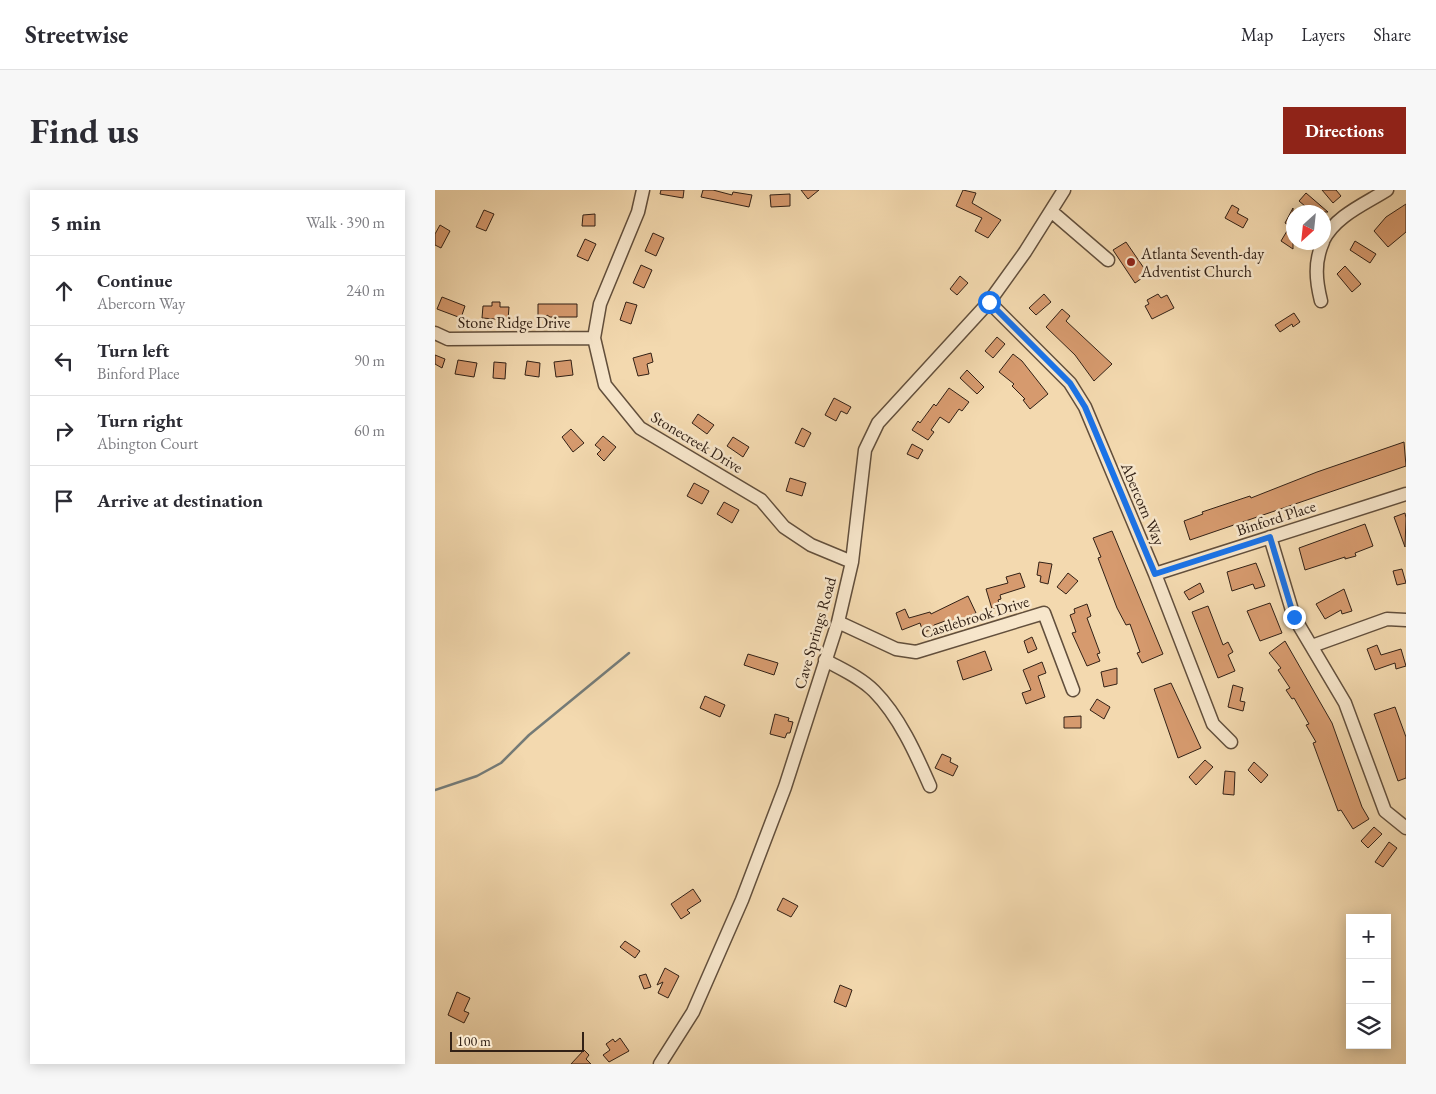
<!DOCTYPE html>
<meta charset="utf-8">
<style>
:root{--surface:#fff;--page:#f7f7f7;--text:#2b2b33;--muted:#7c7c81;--line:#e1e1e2;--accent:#8f2418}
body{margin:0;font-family:"EB Garamond",serif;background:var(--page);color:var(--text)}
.controls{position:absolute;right:15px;bottom:15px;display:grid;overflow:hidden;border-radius:0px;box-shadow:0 2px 12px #0003}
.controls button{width:45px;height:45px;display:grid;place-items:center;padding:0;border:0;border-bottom:1px solid var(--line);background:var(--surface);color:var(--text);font:25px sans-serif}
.compass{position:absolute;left:851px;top:15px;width:45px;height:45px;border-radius:50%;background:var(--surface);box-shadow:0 2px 12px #0003;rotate:207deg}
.scale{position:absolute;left:15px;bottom:12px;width:134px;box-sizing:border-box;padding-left:5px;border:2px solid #322116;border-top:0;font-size:14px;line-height:18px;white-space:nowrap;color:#322116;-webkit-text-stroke:4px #f7e6cb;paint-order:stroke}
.stop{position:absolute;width:15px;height:15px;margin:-11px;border:4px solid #1a73e8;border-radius:50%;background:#fff}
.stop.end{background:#1a73e8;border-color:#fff;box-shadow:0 1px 5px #0008}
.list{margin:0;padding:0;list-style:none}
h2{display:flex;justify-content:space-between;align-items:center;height:65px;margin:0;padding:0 20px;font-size:21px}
h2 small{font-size:16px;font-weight:400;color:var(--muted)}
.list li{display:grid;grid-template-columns:32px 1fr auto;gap:15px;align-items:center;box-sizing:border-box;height:70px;padding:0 20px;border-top:1px solid var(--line)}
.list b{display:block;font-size:19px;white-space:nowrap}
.list p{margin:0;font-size:16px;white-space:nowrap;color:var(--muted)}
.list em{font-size:16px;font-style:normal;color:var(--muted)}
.icon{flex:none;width:28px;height:28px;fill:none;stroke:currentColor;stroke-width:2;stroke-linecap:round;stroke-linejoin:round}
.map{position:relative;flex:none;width:971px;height:874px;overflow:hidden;border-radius:0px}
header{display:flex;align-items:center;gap:30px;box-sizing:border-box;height:70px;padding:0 25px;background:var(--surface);border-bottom:1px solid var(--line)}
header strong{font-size:24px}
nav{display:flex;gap:28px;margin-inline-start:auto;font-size:18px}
.intro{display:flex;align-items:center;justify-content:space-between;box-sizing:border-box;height:120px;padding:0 30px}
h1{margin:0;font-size:35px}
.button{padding:12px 22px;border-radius:0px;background:var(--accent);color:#fff;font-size:18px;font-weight:700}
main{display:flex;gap:30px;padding:0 30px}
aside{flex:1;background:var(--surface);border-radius:0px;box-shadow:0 2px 12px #0003}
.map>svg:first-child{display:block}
</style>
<header>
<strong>Streetwise</strong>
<nav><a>Map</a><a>Layers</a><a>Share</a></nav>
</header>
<div class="intro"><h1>Find us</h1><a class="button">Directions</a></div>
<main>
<aside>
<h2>5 min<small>Walk · 390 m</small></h2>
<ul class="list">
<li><svg class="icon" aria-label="ahead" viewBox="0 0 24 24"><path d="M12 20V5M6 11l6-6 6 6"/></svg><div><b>Continue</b><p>Abercorn Way</p></div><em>240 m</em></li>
<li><svg class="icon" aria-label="left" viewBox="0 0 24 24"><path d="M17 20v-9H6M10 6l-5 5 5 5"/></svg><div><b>Turn left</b><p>Binford Place</p></div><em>90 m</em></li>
<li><svg class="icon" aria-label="right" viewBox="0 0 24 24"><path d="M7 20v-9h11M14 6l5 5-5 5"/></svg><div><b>Turn right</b><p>Abington Court</p></div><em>60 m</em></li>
<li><svg class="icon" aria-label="arrive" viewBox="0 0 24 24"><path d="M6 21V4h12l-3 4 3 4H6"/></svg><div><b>Arrive at destination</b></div></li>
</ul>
</aside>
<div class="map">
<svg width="971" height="874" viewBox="0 0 971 874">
<rect width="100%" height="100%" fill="#f3d9af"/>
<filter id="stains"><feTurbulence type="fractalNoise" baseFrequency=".004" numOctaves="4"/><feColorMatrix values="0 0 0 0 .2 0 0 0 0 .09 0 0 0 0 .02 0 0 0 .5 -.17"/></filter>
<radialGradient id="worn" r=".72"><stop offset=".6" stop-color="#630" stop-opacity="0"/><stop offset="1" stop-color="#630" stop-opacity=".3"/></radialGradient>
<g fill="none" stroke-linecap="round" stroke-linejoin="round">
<path stroke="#757b77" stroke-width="2.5" d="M0,600l42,-14 24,-13 28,-28 100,-82"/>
</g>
<path fill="#d69a6e" stroke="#322116" d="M226,0h23l-1,8 -23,-4z
M268,0h10l19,5 1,-3 19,3 -3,12 -48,-10z
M366,0h18l-11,9z
M528,0l13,3 -4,10 29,17 -13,18 -13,-7 7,-13 -26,-12z
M887,0h14l5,6 -8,7z
M871,3l22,19h-16l-13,-11z
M355,4v12l-19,1 -1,-12z
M971,14v28l-18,15 -14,-16 12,-14z
M797,15l7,4 -2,4 11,6 -5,9 -18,-10z
M858,18v41l-12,-8 9,-15 -5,-3z
M49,20l10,4 -8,17 -10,-4z
M160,24v12h-13l1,-11z
M5,35l10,6 -9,17 -6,-3v-11z
M218,43l11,5 -8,18 -11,-5z
M150,49l11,5 -8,17 -11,-5z
M920,51l21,13 -6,9 -20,-13z
M691,52l22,32 -13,9 -22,-33z
M206,75l11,5 -8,18 -11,-5z
M910,76l16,18 -9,8 -15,-18z
M525,86l8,7 -11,12 -7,-6z
M609,104l7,8 -15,13 -7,-7z
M723,104l3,4 6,-3 7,13 -22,11 -7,-13 4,-2 -2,-4z
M7,107l23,9 -4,12 -24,-9z
M57,112h8v5h9l-1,13 -26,-2 1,-12h9z
M191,112l11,3 -6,19 -11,-4z
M103,114h39v13h-27l-3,-2 -1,2h-8z
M627,119l8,7 -4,5 46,43 -18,17 -19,-26 -29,-28z
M859,123l6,9 -7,5 -1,-3 -12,8 -5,-7z
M562,147l8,7 -12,14 -8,-7z
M216,163l2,9 -6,2 2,10 -11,2 -5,-18z
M578,164l9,7 26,33 -18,15 -7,-9 2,-1 -13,-13 2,-2 -15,-12z
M0,165l10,4 -3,9 -7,-4z
M23,170l19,3 -3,14 -19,-3z
M136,170l2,15 -17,2 -2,-15z
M92,171l13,2 -1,14 -14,-2z
M59,172l12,1 -1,16 -12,-1z
M532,180l17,17 -7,7 -17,-16z
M514,198l20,14 -7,9 -3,-2 -10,14 -9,-6 -9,13 3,2 -6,8 -16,-10 6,-9 2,2 14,-19 2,2z
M399,208l17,9 -4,7 -6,-3 -5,10 -11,-6z
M263,224l16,11 -7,9 -15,-11z
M367,238l9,5 -7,14 -9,-4z
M136,239l13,14 -11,9 -11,-15z
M168,246l13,11 -12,14 -7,-7 4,-4 -6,-5z
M298,247l16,10 -6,10 -16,-11z
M969,252l2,24 -216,74 -6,-19 19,-7 -1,-2 48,-16 1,2 66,-26z
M477,254l11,6 -5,9 -11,-5z
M355,288l16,5 -4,13 -16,-5z
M259,293l15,8 -7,13 -15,-8z
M289,312l15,8 -7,13 -15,-9z
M970,323l1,5 -1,29 -11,-30z
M930,334l8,22 -18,7 1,3 -11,3v-2l-40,13 -6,-22z
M677,341l51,123 -21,9 -5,-10 3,-1 -10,-28 -4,1 -9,-17 -19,-50 3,-1 -8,-19z
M604,372l13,2 -4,20 -8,-2 1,-6 -4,-1z
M821,373l9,23 -10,3 -2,-5 -21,7 -5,-19z
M967,379l4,14 -9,2 -4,-14z
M585,383l5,14 -25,8 1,4 -3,1 2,6 -8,3 -6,-20 22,-6 -2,-6z
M633,383l10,8 -12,13 -9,-7z
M765,393l4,9 -15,8 -5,-8z
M909,399l8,22 -10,3 -1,-4 -16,9 -9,-15z
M533,406l8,17 -26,12 -2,-5 -14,5 1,4 -12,3 -3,-9 -18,7 -6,-17 9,-4 4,9 21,-6 1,2z
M835,413l12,30 -22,8 -13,-30z
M652,414l4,12 -4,2 13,35 -3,1 3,7 -13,5 -15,-33 4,-1 -6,-17 5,-2 -1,-4z
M773,416l15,39 5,-3 5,10 -5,3 7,16 -17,7 -26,-66z
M597,447l5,12 -9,4 -4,-12z
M850,451l47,82 30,84 7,12 -16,10 -12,-19 -3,1 -25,-68 3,-1 -10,-17 3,-1 -15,-26 -2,1 -6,-9 4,-2 -12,-18 3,-2 -12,-15z
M942,455l4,10 20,-6 5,17 -10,3 -1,-6 -20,7 -8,-21z
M550,461l7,19 -29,10 -6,-19z
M313,464l30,9 -4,12 -30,-10z
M607,472l4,11 -8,3 7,21 -19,7 -4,-11 9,-3 -8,-20z
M682,478v16l-13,3 -3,-15z
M736,493l30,65 -23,10 -24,-69z
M798,495l10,3 -3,13 5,1 -2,9 -15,-4z
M270,506l20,9 -5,12 -20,-9z
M662,509l13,8 -6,12 -14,-9z
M960,517l11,30v41l-8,3 -24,-67z
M340,524l14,4 -1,3 5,1 -3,11h-3l-2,5 -15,-4z
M646,526v12h-17v-11z
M507,564l9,4 -1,4 8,4 -5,10 -18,-8z
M770,570l8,7 -17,18 -7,-8z
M819,572l14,13 -7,8 -13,-13z
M790,581l10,1 -1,23 -11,-1z
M939,637l8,7 -14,14 -7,-7z
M954,652l8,6 -14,19 -8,-5z
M258,699l8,12 -14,9 3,3 -9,6 -10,-15z
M348,708l15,8 -7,11 -14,-7z
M190,751l15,10 -5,7 -15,-11z
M230,778l14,8 -11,22 -10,-5 5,-11 -6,3z
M211,784l5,13 -7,2 -5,-13z
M405,795l12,5 -6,17 -12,-5z
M22,802l13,6 -6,13 5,2 -5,10 -16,-8z
M185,848l9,13 -20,11 -6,-7 7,-5 -4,-6 7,-5 2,3z
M149,860l5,5 -3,4 5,5h-20z"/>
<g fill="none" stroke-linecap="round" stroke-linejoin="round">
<g stroke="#624f3c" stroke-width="15">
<path id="minor" d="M208,0l-5,22 -38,92 -6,34 11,47 35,43 121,72 23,27 27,18 41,17
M616,21l57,49
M888,51c12,-25 42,-37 64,-51
M886,111c-5,-20 -7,-39 2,-59
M554,112l81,81 15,24 70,167 58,150 18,18
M0,143l13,6 146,-1
M835,347l24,80 51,86 40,108 21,17
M720,384l251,-80
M403,432l58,27 20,3 128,-39 29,77
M877,456l75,-27 19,1
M390,470c16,9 35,17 49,31 25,25 42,63 56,95
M225,874l33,-52 49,-112 43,-113 53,-165 14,-60 13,-112 13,-27 111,-121 36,-50 39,-62"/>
</g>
<use href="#minor" stroke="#f7e6cb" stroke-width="12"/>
</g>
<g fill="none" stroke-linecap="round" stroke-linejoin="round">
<path stroke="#1a73e8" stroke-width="6" d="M554,112l81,81 15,24 70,167 115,-37 24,80"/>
</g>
<circle fill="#8f2418" stroke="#f7e6cb" stroke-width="2" cx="696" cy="72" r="5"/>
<g text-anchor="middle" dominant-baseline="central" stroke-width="5" stroke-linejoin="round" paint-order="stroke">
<g font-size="16" fill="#322116" stroke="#f7e6cb" text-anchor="start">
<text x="706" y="63">Atlanta Seventh-day<tspan x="706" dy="18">Adventist Church</tspan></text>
</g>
<g font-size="16" fill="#322116" stroke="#f7e6cb">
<text x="79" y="132">Stone Ridge Drive</text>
<text transform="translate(262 252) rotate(31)">Stonecreek Drive</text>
<text transform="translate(708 314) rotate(67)">Abercorn Way</text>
<text transform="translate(841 328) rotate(-18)">Binford Place</text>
<text transform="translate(540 427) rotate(-17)">Castlebrook Drive</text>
<text transform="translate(380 443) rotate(-74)">Cave Springs Road</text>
</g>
</g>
<rect width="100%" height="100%" filter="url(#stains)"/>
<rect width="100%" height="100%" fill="url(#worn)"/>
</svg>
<div class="controls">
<button>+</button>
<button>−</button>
<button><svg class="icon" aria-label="layers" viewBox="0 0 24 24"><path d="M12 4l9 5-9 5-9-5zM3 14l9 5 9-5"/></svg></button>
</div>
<svg class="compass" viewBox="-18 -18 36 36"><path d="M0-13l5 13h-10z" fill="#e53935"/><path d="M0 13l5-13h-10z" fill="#7c7c81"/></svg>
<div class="scale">100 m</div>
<div class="stop" style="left:554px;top:112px"></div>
<div class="stop end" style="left:859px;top:427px"></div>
</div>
</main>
